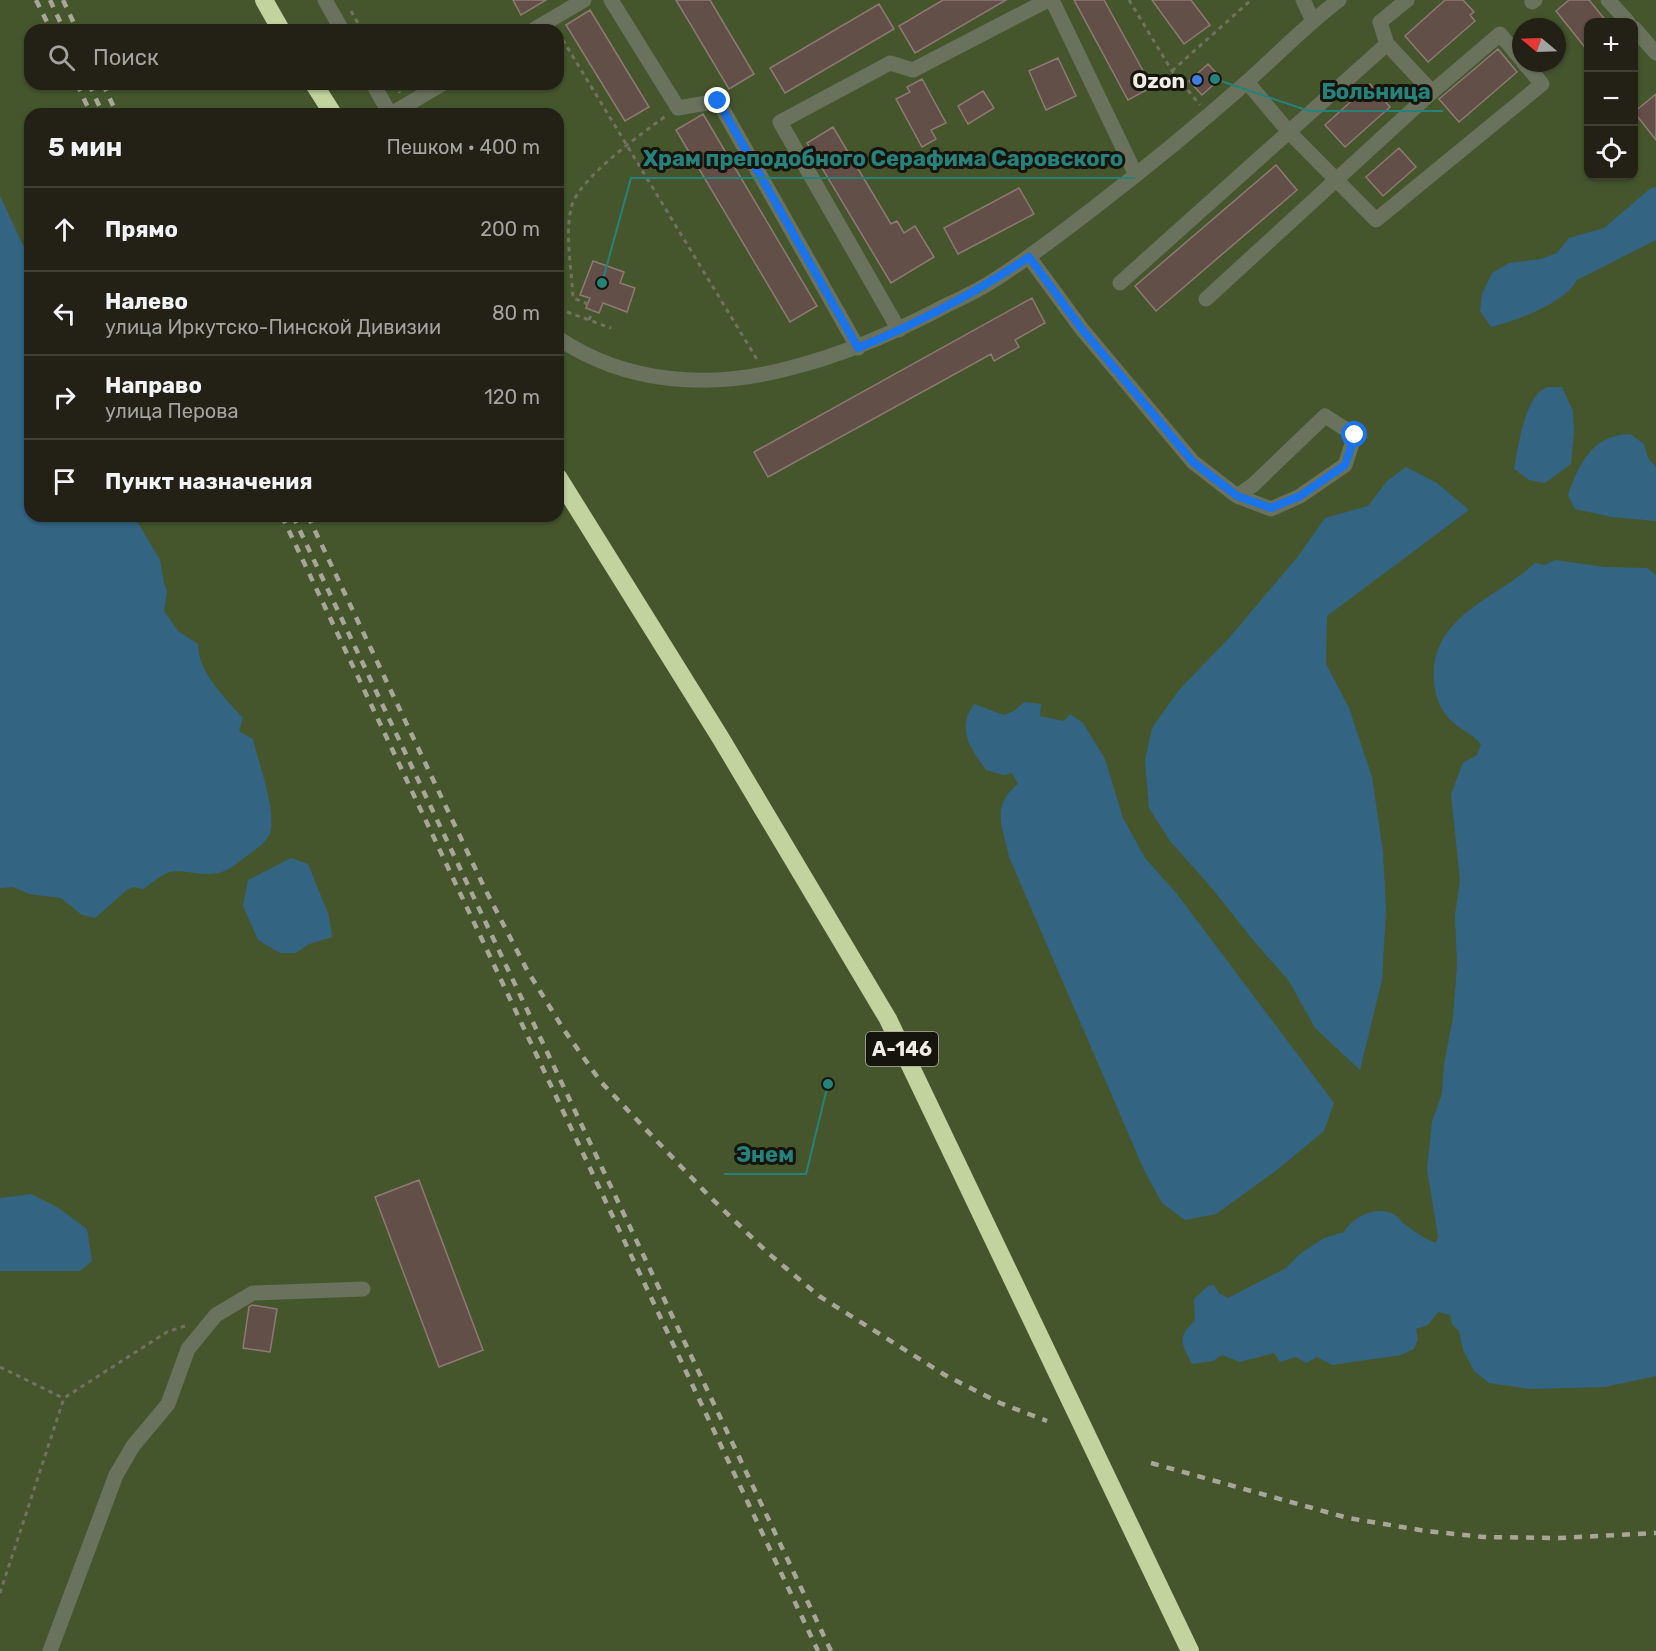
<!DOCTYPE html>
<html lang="ru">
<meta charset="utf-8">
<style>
:root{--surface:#232015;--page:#2b281e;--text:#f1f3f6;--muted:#a3a3a0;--line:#403e34}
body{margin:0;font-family:Rubik,sans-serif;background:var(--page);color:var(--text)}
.controls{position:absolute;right:18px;top:18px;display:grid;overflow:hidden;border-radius:12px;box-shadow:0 2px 4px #0004}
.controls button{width:54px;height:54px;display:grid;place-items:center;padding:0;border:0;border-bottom:2px solid var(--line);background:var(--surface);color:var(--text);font:30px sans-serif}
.compass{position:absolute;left:1512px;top:18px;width:54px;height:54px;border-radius:50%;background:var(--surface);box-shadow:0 2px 4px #0004;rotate:289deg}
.stop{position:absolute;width:18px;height:18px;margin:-14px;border:4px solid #1a73e8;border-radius:50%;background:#fff}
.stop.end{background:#1a73e8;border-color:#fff;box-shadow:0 2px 6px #0008}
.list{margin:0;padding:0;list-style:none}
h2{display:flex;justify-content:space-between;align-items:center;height:78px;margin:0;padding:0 24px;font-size:26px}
h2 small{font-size:20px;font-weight:400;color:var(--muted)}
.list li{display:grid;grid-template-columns:39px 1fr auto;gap:18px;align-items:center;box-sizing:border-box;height:84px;padding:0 24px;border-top:2px solid var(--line)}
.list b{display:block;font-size:22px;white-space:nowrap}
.list p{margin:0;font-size:20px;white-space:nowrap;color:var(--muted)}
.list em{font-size:20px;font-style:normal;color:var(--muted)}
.icon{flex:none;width:33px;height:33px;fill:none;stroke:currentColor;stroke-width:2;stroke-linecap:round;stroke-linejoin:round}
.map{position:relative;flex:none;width:1656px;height:1651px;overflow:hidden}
.search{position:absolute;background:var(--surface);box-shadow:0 2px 4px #0004;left:24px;top:24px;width:540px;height:66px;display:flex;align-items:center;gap:15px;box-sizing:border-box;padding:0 21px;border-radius:18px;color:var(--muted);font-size:22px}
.panel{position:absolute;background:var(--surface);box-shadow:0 2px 4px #0004;left:24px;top:108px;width:540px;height:414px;border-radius:18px}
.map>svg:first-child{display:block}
</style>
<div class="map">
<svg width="1656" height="1651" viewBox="0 0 1656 1651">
<rect width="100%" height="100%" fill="#2f2b1c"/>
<path fill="#45562d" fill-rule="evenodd" d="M0,0h1656v1651h-1656zM1588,22h46v154h-46zM1521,27h36v36h-36zM30,30h528v54h-528zM30,114h528v402h-528z"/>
<path fill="#336582" d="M1656,187v53l-79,40c-12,23 -61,41 -86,47l-11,-16 2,-17 10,-21 17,-10 32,-4 16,-6 12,-15 35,-10 47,-40z
M0,196l30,64v256h104l26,44 4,23 3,9 -3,19 14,20 20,13c0,28 27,54 45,74l-4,13 14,8c5,23 24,72 17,94 -3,10 -18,19 -26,25 -9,7 -20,16 -33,16 -13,1 -28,-5 -41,-2 -6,1 -21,13 -27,17l-9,-2 -7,3 -32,28 -13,-3 -21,-17 -32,-4 -16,-7 -13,1z
M1562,387l11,24 1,21 -3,32 -26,19 -16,-3 -15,-11c4,-21 11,-76 34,-82 4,0 10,0 14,0z
M1630,434l14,10 4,14 8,9v54l-44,-4 -37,-8 -7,-14c11,-31 24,-60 62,-61z
M1406,467l31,16 32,27 -142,106 -1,48 23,44 23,69 11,75 3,59 -4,69 -22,90 -45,-42 -26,-47 -36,-41 -42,-53 -41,-46 -21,-33 -4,-48 7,-32 27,-38 51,-53 69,-82 26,-37 43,-12 19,-25z
M1556,560l48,7 43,1 9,7v801l-51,11 -76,2 -40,-6 -15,-12 -11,-21 -4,-19 -7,-7 -2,-9 -12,-3 -10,13 -12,4 2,10 -4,10 -13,6 -69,10 -15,-8 -11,6 -10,-6 -16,5 -6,-9 -34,9 -18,-7 -9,6 -21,3c-11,-20 -15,-28 3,-43l-1,-22 14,-13 6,-1 5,8 9,5 58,-30 14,-14 24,-16 20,-6c8,-15 32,-27 49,-18 5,2 9,9 14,12 9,7 19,13 29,17l2,-7 -11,-67 5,-47 10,-28 2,-30 9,-46 4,-52 -2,-51 5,-35 -9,-86 12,-31 14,-8 4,-11c-10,-12 -28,-17 -37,-32 -9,-13 -11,-29 -10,-44 5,-55 64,-71 101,-105l9,2z
M1024,702l17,2 -1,12 24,5 6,-7 13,9 22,36 18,59 22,40 32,36 157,209 -10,28 -47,39 -61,44 -31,6 -23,-17 -18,-33 -135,-313c-6,-30 -19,-51 9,-73l-6,-11 -9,2 -17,-5c-16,-23 -30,-40 -12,-66l30,11 10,-4z
M291,858l17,6 21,52 3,21 -23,7 -13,9h-16l-22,-13 -15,-34 5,-26z
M31,1194l26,13 30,22 5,32 -12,10h-80v-73z"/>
<path fill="#614f48" stroke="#8e7a73" stroke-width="1.5" d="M513,0h33l-25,15z
M676,0h34l44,74 -25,15z
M943,0h63l-91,53 -16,-27z
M1074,0h30l48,87 -24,13z
M1152,0h39l19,25 -26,19z
M1445,0h18l11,12 -4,3 5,6 -47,41 -23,-26z
M1569,0h20l18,22h-19v29l-32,-40z
M879,4l15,25 -109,64 -15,-25z
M590,10l59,97 -24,14 -59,-96z
M1498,49l19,23 -58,50 -20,-23z
M1058,58l18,38 -30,14 -17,-39z
M1208,64l13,14 -19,17 -13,-14z
M922,79l24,44 -15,7 5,9 -14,8 -26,-48 14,-7 -3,-5z
M1370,84l20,23 -45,40 -20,-22z
M983,91l11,17 -26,16 -10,-18z
M1656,94v46l-22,-28z
M703,114l114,192 -27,16 -114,-192z
M833,127l58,97 6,-3 7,12 11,-7 19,31 -43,26 -84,-140z
M1399,148l17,19 -33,29 -17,-19z
M1276,165l21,25 -141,121 -21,-25z
M1019,188l15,26 -76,40 -14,-26z
M593,261l31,11 -4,11 15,5 -8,24 -24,-9 -4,10 -13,-5 4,-10 -10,-3z
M1032,298l13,25 -30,17 4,7 -25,14 -3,-7 -223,123 -14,-25z
M419,1180l64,170 -44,17 -64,-170z
M252,1305l25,4 -7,43 -27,-4 6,-41z"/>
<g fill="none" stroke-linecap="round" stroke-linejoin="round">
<path stroke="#737063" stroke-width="3" stroke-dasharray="4.5 4.5" stroke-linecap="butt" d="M1129,0l43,71 28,34
M351,11l11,19
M558,32l200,329
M1172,71l79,-71
M394,84l6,9
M588,304l-15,-6c-1,-28 -9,-66 -1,-93 9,-28 70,-72 94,-89
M567,312l44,16
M589,320l4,-10
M0,1367l63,31
M0,1593l64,-195 103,-66 21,-7"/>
<path stroke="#6a715d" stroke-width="15" d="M325,0l17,30
M611,0l67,108 40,-7 140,247
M1052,0l84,175
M1303,0l10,21
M1608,0l20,22
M1532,2l3,-2
M1634,28l22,25
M533,30l51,-30
M1387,44l-7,-22 27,-22
M1247,82l42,50 87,88 166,-136 -18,-21
M373,84l17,30
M391,114l51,-30
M1029,257l52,71 112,134 44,34 16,-11 72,-69 30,19 -10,30 -45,31 -29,13 -34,-13
M1120,283l267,-239 45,48
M1206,299l226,-207 68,-58 21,25
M899,330l-119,-208 110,-59 23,7 135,-70
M558,338c69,47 154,51 232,30 56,-14 106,-36 157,-63 15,-7 30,-14 44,-23 37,-23 70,-49 104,-75 52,-40 103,-82 152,-125 31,-28 59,-57 92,-82
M50,1651l66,-176 17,-29 35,-42 20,-55 28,-34 37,-22 110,-4"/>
<path stroke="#c2d39f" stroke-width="18" d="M264,0l17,30
M314,84l19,30
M558,477l162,260 168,282 302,632"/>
<path stroke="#a8a599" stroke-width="4.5" stroke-dasharray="8 8" stroke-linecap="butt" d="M36,0l15,30
M50,0l14,30
M63,0l14,30
M77,84l14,30
M89,84l14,30
M103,84l14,30
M282,516l536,1135
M293,516l538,1135
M308,516l177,373 42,81 37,60 37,52 108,114 59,57 51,43 126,79 55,28 47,18
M1151,1463l197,55 78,13 58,6 75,1 97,-5"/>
</g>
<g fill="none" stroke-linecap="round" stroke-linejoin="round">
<path stroke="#1a73e8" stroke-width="8" d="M718,101l140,247c60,-25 117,-55 171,-91l52,71 112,134 44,34 34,12 29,-12 45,-31 10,-30"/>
</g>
<circle fill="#3f7fe0" stroke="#15140d" stroke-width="2" cx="1197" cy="80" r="6"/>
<g text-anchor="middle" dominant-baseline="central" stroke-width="6" stroke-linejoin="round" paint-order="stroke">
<rect fill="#15140d" stroke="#aeada4" stroke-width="1.5" x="866" y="1032" width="72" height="34" rx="4.5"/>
<g font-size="20" font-weight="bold" fill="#f0eee4">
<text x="902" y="1049">А-146</text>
</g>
<g font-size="21" font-weight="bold" fill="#f0eee4" stroke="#15140d" text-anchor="end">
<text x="1185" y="80">Ozon</text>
</g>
</g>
<path fill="none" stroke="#26827a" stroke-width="2" d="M1215 79L1309 111H1443M602 283L631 178H1135M828 1084L806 1174H724"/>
<g fill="#26827a" stroke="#15140d" stroke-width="2">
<circle cx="1215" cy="79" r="6"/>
<circle cx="602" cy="283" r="6"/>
<circle cx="828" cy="1084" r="6"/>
</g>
<g font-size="22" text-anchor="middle" font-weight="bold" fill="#26827a" stroke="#15140d" stroke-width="6" stroke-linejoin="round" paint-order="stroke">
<text x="1376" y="99">Больница</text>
<text x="883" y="166">Храм преподобного Серафима Саровского</text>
<text x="765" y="1162">Энем</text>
</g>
</svg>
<div class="controls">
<button>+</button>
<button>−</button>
<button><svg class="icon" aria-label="locate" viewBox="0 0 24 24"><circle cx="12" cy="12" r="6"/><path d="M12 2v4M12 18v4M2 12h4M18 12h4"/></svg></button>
</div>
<svg class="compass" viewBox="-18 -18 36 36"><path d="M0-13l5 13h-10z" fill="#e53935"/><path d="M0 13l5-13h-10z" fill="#a3a3a0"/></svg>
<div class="stop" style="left:1355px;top:435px"></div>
<div class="stop end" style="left:718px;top:101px"></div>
<div class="search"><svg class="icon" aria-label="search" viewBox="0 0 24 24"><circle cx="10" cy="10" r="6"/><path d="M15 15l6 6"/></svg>Поиск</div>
<section class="panel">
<h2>5 мин<small>Пешком · 400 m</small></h2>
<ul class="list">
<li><svg class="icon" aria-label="ahead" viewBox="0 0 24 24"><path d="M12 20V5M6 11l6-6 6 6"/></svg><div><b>Прямо</b></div><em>200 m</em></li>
<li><svg class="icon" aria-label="left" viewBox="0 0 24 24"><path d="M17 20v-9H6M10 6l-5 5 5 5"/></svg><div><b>Налево</b><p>улица Иркутско-Пинской Дивизии</p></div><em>80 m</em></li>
<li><svg class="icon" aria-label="right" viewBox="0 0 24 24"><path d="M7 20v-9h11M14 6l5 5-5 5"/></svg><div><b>Направо</b><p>улица Перова</p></div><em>120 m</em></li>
<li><svg class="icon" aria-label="arrive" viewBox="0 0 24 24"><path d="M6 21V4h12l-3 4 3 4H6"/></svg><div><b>Пункт назначения</b></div></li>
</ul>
</section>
</div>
